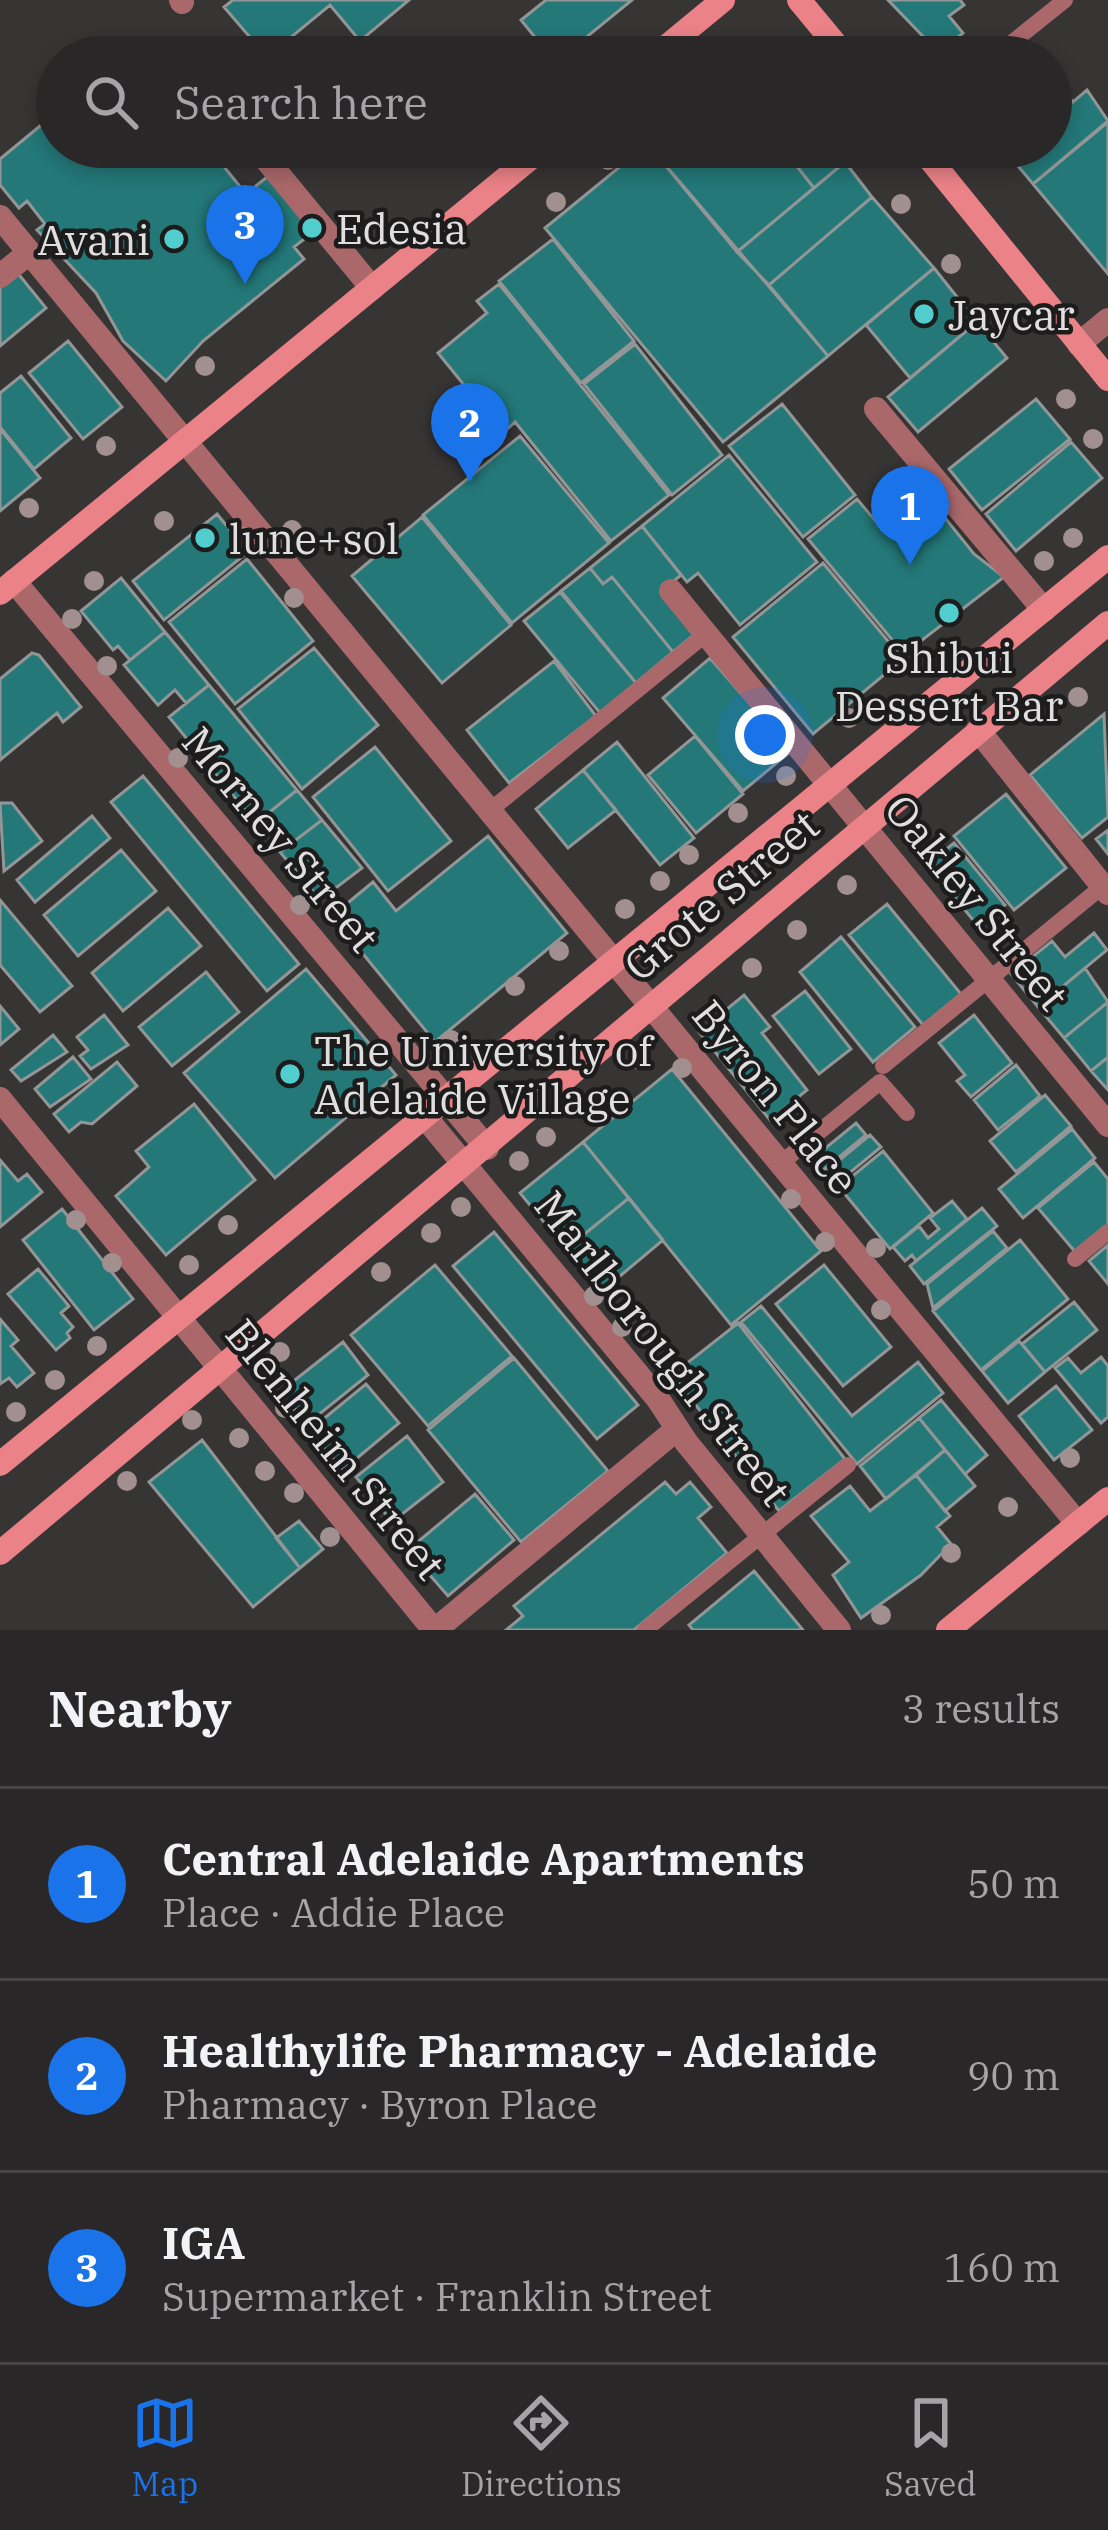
<!DOCTYPE html>
<meta charset="utf-8">
<style>
:root{--surface:#292727;--page:#312f2f;--text:#f1f3f6;--muted:#a5a5a7;--line:#454444;--accent:#1a73e8}
body{margin:0;font-family:"IBM Plex Serif",serif;background:var(--page);color:var(--text)}
.you{position:absolute;left:765px;top:735px;width:42px;height:42px;margin:-30px;border:9px solid #fff;border-radius:50%;background:#1a73e8;box-shadow:0 0 0 18px #1a73e833}
.badge{display:grid;place-items:center;width:78px;height:78px;border-radius:50%;background:var(--accent);color:#fff;font-size:39px;font-weight:700}
.pin{position:absolute;translate:-50% -99px;filter:drop-shadow(0 3px 6px #0008)}
.pin::after{content:'';position:absolute;top:63px;width:42px;height:36px;background:inherit;clip-path:polygon(0 0,100% 0,50% 100%)}
.list{margin:0;padding:0;list-style:none}
h2{display:flex;justify-content:space-between;align-items:center;height:156px;margin:0;padding:0 48px;font-size:51px}
h2 small{font-size:39px;font-weight:400;color:var(--muted)}
.list li{display:grid;grid-template-columns:78px 1fr auto;gap:36px;align-items:center;box-sizing:border-box;height:192px;padding:0 48px;border-top:3px solid var(--line)}
.list b{display:block;font-size:45px;white-space:nowrap}
.list p{margin:0;font-size:39px;white-space:nowrap;color:var(--muted)}
.list em{font-size:39px;font-style:normal;color:var(--muted)}
.icon{flex:none;width:66px;height:66px;fill:none;stroke:currentColor;stroke-width:2;stroke-linecap:round;stroke-linejoin:round}
.map{position:relative;flex:none;width:1108px;height:1630px;overflow:hidden}
.search{position:absolute;background:var(--surface);box-shadow:0 6px 18px #0003;left:36px;right:36px;top:36px;height:132px;display:flex;align-items:center;gap:30px;box-sizing:border-box;padding:0 42px;border-radius:66px;color:var(--muted);font-size:45px}
.sheet{height:732px;background:var(--surface)}
nav{display:flex;justify-content:space-around;align-items:center;box-sizing:border-box;height:168px;border-top:3px solid var(--line);background:var(--surface);font-size:33px;color:var(--muted)}
nav a{display:grid;justify-items:center;gap:6px}
nav .on{color:var(--accent)}
.map>svg:first-child{display:block}
</style>
<div class="map">
<svg width="1108" height="1630" viewBox="0 0 1108 1630">
<rect width="100%" height="100%" fill="#373434"/>
<path fill="#247878" stroke="#929696" stroke-width="3" d="M233,0h176l-49,41 -30,-36 -63,52 -43,-50z
M546,0h86l-70,57h-11l-30,-37z
M888,0h72l4,5 -15,11 14,17 -24,20z
M1051,76l22,26 14,-12 21,31 -75,63 -31,-37h49z
M57,112v35h151l38,47 26,-21 45,56 -23,18 10,12 -101,82 -37,40 -43,-40 -27,-48 -59,-63 8,-6 -18,-23 -8,7 -19,-23v-26z
M1108,122v152l-75,-90z
M644,147h6l178,209 -105,86 -178,-214z
M650,147h138l-4,3 30,38 -77,64z
M788,147h44l13,15 -31,26 -30,-38z
M845,162l27,35 -103,88 -32,-33z
M872,197l62,71 -106,88 -59,-71z
M553,239l81,102 -53,42 -82,-102z
M934,268l43,54 -67,56 -44,-53z
M16,271l30,37 -46,38v-62z
M499,284l170,211 -58,46 -96,-119 -12,11 -65,-80 49,-40 -10,-12z
M977,322l30,36 -89,74 -30,-35z
M68,341l54,66 -39,32 -54,-66z
M635,344l87,111 -50,40 -88,-111z
M21,376l50,62 -37,31 -34,-42v-34z
M1036,399l34,40 -88,71 -33,-41z
M782,404l73,91 -52,42 -74,-91z
M0,429l40,49 -40,33z
M520,436l89,107 -97,80 -89,-108z
M1071,442l31,36 -86,73 -30,-37z
M729,455l88,107 -77,63 -42,-52 -11,9 -45,-56z
M921,488l53,66 30,23 -100,77 -96,-115 49,-40 21,25z
M217,514l31,38 -84,68 -31,-39z
M422,517l89,108 -69,58 -90,-107z
M642,526l39,49 -20,17 34,42 -22,18 -61,-75 -9,7 -13,-16z
M247,559l66,82 -78,63 -66,-82z
M823,563l80,96 -90,75 -80,-97z
M590,568l13,16 9,-7 61,75 -37,31 -75,-92z
M121,578l44,54 -35,28 -12,-14 -5,4 -32,-39z
M560,592l76,91 -36,30 -76,-92z
M165,632l44,53 -23,18 -11,-13 -17,15 -34,-40z
M314,648l64,77 -76,64 -64,-80z
M32,653l7,2 42,52 -18,15 -6,-9 -57,47v-81z
M710,658l81,93 -48,40 -80,-93z
M554,661l42,55 -87,67 -42,-53z
M209,685l88,105 -41,33 -87,-106z
M1104,714l4,103 -26,21 -52,-63z
M695,736l48,58 -47,39 -48,-58z
M617,742l77,96 -34,27 -77,-95z
M375,747l76,94 -63,50 -75,-94z
M583,770l33,40 -48,38 -32,-39z
M143,776l156,188 -32,27 -156,-189z
M297,790l25,30 -42,32 -24,-29z
M1006,794l60,74 -52,42 -60,-74z
M0,803h12l30,38 -38,30z
M92,816l18,22 -75,64 -18,-22z
M322,820l40,48 -42,32 -40,-48z
M1108,830v24l-12,-15z
M488,836l79,97 -132,109 -103,-126 41,-34 23,29z
M954,843l51,62 -27,21 -51,-62z
M121,850l35,41 -78,65 -34,-41z
M0,900l72,86 -32,26 -40,-47z
M887,904l74,90 -38,31 -74,-90z
M168,908l33,38 -78,65 -31,-38z
M1094,933l13,17 -69,57 -27,-33 41,-33 13,16z
M841,937l74,90 -42,35 -73,-90z
M1085,968l23,34 -44,36 -26,-31z
M306,969l90,106 -121,103 -91,-105z
M206,972l33,40 -67,54 -33,-39z
M805,991l46,58 -32,25 -46,-58z
M744,995l26,32 -8,6 45,57 -37,30 -71,-88z
M1108,1002v55l-17,14 -27,-33z
M0,1006l19,23 -19,16z
M104,1015l24,30 -37,24 -11,-13 8,-6 -11,-13z
M974,1015l38,48 -41,34 -14,-16 8,-6 -26,-32z
M53,1035l14,17 -46,29 -10,-11z
M73,1057l18,22 -41,28 -15,-18z
M1108,1057v33l-17,-19z
M117,1062l20,24 -45,38 -11,-2 -12,10 -15,-18z
M1016,1065l24,31 -42,34 -24,-30z
M672,1069l149,182 -90,74 -148,-183z
M1045,1095l26,31 -55,46 -26,-31z
M194,1104l61,76 -89,75 -50,-59 33,-29 -13,-16z
M856,1123l10,12 -45,37 -10,-12z
M1072,1129l23,29 -72,60 -24,-29z
M870,1135l11,12 -45,37 -11,-12z
M583,1142l46,56 -63,51 -46,-56z
M883,1151l50,62 -43,36 -51,-62z
M0,1160l18,21 9,-7 15,18 -42,35z
M1094,1162l14,17v48l-31,27 -39,-46z
M629,1198l34,42 -62,52 -35,-43z
M952,1201l15,18 -51,42 -4,-6 -7,6 -12,-14 26,-21 9,12 11,-9 -9,-11z
M982,1208l15,18 -73,58 -14,-18z
M62,1209l71,90 -39,31 -71,-90z
M993,1231l14,17 -74,60 -6,-24z
M494,1232l144,173 -41,34 -144,-173z
M1020,1240l48,59 -87,71 -48,-59z
M1108,1245v39l-19,-23z
M435,1265l77,91 -84,70 -77,-91z
M824,1265l67,82 -48,39 -67,-82z
M38,1269l31,37 -8,7 12,14 -6,6 3,5 -14,12 -48,-56z
M1074,1302l23,28 -52,42 -23,-28z
M761,1306l91,110 66,-54 25,31 -86,71 -116,-142z
M0,1319l18,21 -7,6 23,27 -17,14 -8,-9 -9,6z
M738,1323l107,136 -66,52 -107,-136z
M1019,1341l26,31 -37,31 -26,-32z
M343,1342l25,33 -61,49 -26,-33z
M1101,1357l7,9v51l-7,6 -46,-55 13,-10 13,15z
M514,1358l94,113 -87,71 -93,-112z
M366,1384l33,39 -56,47 -33,-40z
M1056,1386l36,44 -38,30 -35,-44z
M941,1400l46,55 -22,19 -46,-56z
M919,1418l26,32 -59,49 -26,-33z
M407,1436l36,46 -51,40 -36,-45z
M202,1440l98,128 -47,39 -104,-125z
M945,1450l30,36 -30,25 -29,-36z
M916,1475l34,41 -13,11 14,17 -30,31 -60,43 -28,-43 16,-13 -38,-46 39,-30 20,25z
M665,1482l11,12 14,-12 21,25 -13,11 29,35 -93,77h-128l17,-14 -9,-10z
M475,1494l39,46 -66,56 -40,-46z
M299,1521l24,28 -23,19 -24,-30z
M754,1571l49,59h-110l-4,-5z"/>
<g fill="none" stroke-linecap="round" stroke-linejoin="round">
<path stroke="#aa686a" stroke-width="16" d="M994,57l71,-57
M488,812l218,-178
M883,1066l220,-180
M780,1164l100,-82 27,31
M1075,1259l33,-27
M645,1630l203,-165"/>
<path stroke="#aa686a" stroke-width="24" d="M181,0l1,2
M256,147l116,141
M0,217l1078,1307
M0,276l29,-23
M1079,344l29,-24
M876,409l168,201
M14,581l473,567
M671,591l437,534
M978,730l130,163
M0,1099l434,531
M425,1117l233,282 28,43 153,188
M435,1630l242,-201"/>
<path stroke="#eb8287" stroke-width="24" d="M799,0l47,57
M654,57l69,-57
M920,147l188,232
M0,593l544,-446
M0,1464l1108,-907
M0,1553l1108,-930
M948,1630l160,-131"/>
</g>
<g fill="#a29090">
<circle cx="894" cy="46" r="10"/>
<circle cx="608" cy="160" r="10"/>
<circle cx="556" cy="202" r="10"/>
<circle cx="901" cy="204" r="10"/>
<circle cx="951" cy="264" r="10"/>
<circle cx="205" cy="366" r="10"/>
<circle cx="1066" cy="399" r="10"/>
<circle cx="1093" cy="439" r="10"/>
<circle cx="106" cy="446" r="10"/>
<circle cx="29" cy="508" r="10"/>
<circle cx="164" cy="521" r="10"/>
<circle cx="292" cy="530" r="10"/>
<circle cx="244" cy="537" r="10"/>
<circle cx="1073" cy="538" r="10"/>
<circle cx="1044" cy="561" r="10"/>
<circle cx="94" cy="581" r="10"/>
<circle cx="294" cy="598" r="10"/>
<circle cx="72" cy="619" r="10"/>
<circle cx="107" cy="666" r="10"/>
<circle cx="1078" cy="697" r="10"/>
<circle cx="849" cy="718" r="10"/>
<circle cx="178" cy="758" r="10"/>
<circle cx="786" cy="776" r="10"/>
<circle cx="738" cy="813" r="10"/>
<circle cx="914" cy="832" r="10"/>
<circle cx="689" cy="855" r="10"/>
<circle cx="660" cy="881" r="10"/>
<circle cx="847" cy="885" r="10"/>
<circle cx="300" cy="905" r="10"/>
<circle cx="625" cy="909" r="10"/>
<circle cx="797" cy="930" r="10"/>
<circle cx="559" cy="951" r="10"/>
<circle cx="752" cy="968" r="10"/>
<circle cx="515" cy="986" r="10"/>
<circle cx="451" cy="1040" r="10"/>
<circle cx="640" cy="1060" r="10"/>
<circle cx="682" cy="1068" r="10"/>
<circle cx="546" cy="1137" r="10"/>
<circle cx="519" cy="1161" r="10"/>
<circle cx="791" cy="1199" r="10"/>
<circle cx="461" cy="1207" r="10"/>
<circle cx="76" cy="1220" r="10"/>
<circle cx="228" cy="1225" r="10"/>
<circle cx="431" cy="1233" r="10"/>
<circle cx="825" cy="1242" r="10"/>
<circle cx="876" cy="1248" r="10"/>
<circle cx="112" cy="1263" r="10"/>
<circle cx="189" cy="1265" r="10"/>
<circle cx="381" cy="1272" r="10"/>
<circle cx="594" cy="1296" r="10"/>
<circle cx="881" cy="1310" r="10"/>
<circle cx="622" cy="1327" r="10"/>
<circle cx="97" cy="1346" r="10"/>
<circle cx="280" cy="1352" r="10"/>
<circle cx="55" cy="1380" r="10"/>
<circle cx="666" cy="1381" r="10"/>
<circle cx="285" cy="1408" r="10"/>
<circle cx="16" cy="1412" r="10"/>
<circle cx="192" cy="1420" r="10"/>
<circle cx="239" cy="1438" r="10"/>
<circle cx="1070" cy="1458" r="10"/>
<circle cx="265" cy="1471" r="10"/>
<circle cx="127" cy="1481" r="10"/>
<circle cx="294" cy="1493" r="10"/>
<circle cx="1008" cy="1507" r="10"/>
<circle cx="330" cy="1537" r="10"/>
<circle cx="951" cy="1553" r="10"/>
<circle cx="881" cy="1615" r="10"/>
</g>
<g fill="#52cdcd" stroke="#1d1c1c" stroke-width="4.5">
<circle cx="312" cy="228" r="12"/>
<circle cx="174" cy="239" r="12"/>
<circle cx="924" cy="314" r="12"/>
<circle cx="205" cy="538" r="12"/>
<circle cx="949" cy="613" r="12"/>
<circle cx="290" cy="1074" r="12"/>
</g>
<g text-anchor="middle" dominant-baseline="central" stroke-width="9" stroke-linejoin="round" paint-order="stroke">
<g font-size="42" fill="#e0dede" stroke="#1d1c1c" text-anchor="start">
<text x="336" y="228">Edesia</text>
<text x="150" y="239" text-anchor="end">Avani</text>
<text x="948" y="314">Jaycar</text>
<text x="229" y="538">lune+sol</text>
<text x="949" y="657" text-anchor="middle">Shibui<tspan x="949" dy="48">Dessert Bar</tspan></text>
<text x="314" y="1050">The University of<tspan x="314" dy="48">Adelaide Village</tspan></text>
</g>
<g font-size="42" fill="#e0dede" stroke="#1d1c1c">
<text transform="translate(281 839) rotate(50)">Morney Street</text>
<text transform="translate(721 895) rotate(-40)">Grote Street</text>
<text transform="translate(977 902) rotate(51)">Oakley Street</text>
<text transform="translate(776 1097) rotate(51)">Byron Place</text>
<text transform="translate(663 1348) rotate(52)">Marlborough Street</text>
<text transform="translate(336 1449) rotate(51)">Blenheim Street</text>
</g>
</g>
</svg>
<div class="you"></div>
<div class="pin badge" style="left:910px;top:565px">1</div>
<div class="pin badge" style="left:470px;top:482px">2</div>
<div class="pin badge" style="left:245px;top:284px">3</div>
<div class="search"><svg class="icon" aria-label="search" viewBox="0 0 24 24"><circle cx="10" cy="10" r="6"/><path d="M15 15l6 6"/></svg>Search here</div>
</div>
<section class="sheet">
<h2>Nearby<small>3 results</small></h2>
<ul class="list">
<li><span class="badge">1</span><div><b>Central Adelaide Apartments</b><p>Place · Addie Place</p></div><em>50 m</em></li>
<li><span class="badge">2</span><div><b>Healthylife Pharmacy - Adelaide</b><p>Pharmacy · Byron Place</p></div><em>90 m</em></li>
<li><span class="badge">3</span><div><b>IGA</b><p>Supermarket · Franklin Street</p></div><em>160 m</em></li>
</ul>
</section>
<nav>
<a class="on"><svg class="icon" aria-label="map" viewBox="0 0 24 24"><path d="M3 6l6-2 6 2 6-2v14l-6 2-6-2-6 2zM9 4v14M15 6v14"/></svg>Map</a>
<a><svg class="icon" aria-label="directions" viewBox="0 0 24 24"><path d="M12 3l9 9-9 9-9-9zM9 14v-3h6M13 9l2 2-2 2"/></svg>Directions</a>
<a><svg class="icon" aria-label="saved" viewBox="0 0 24 24"><path d="M7 4h10v16l-5-4-5 4z"/></svg>Saved</a>
</nav>
